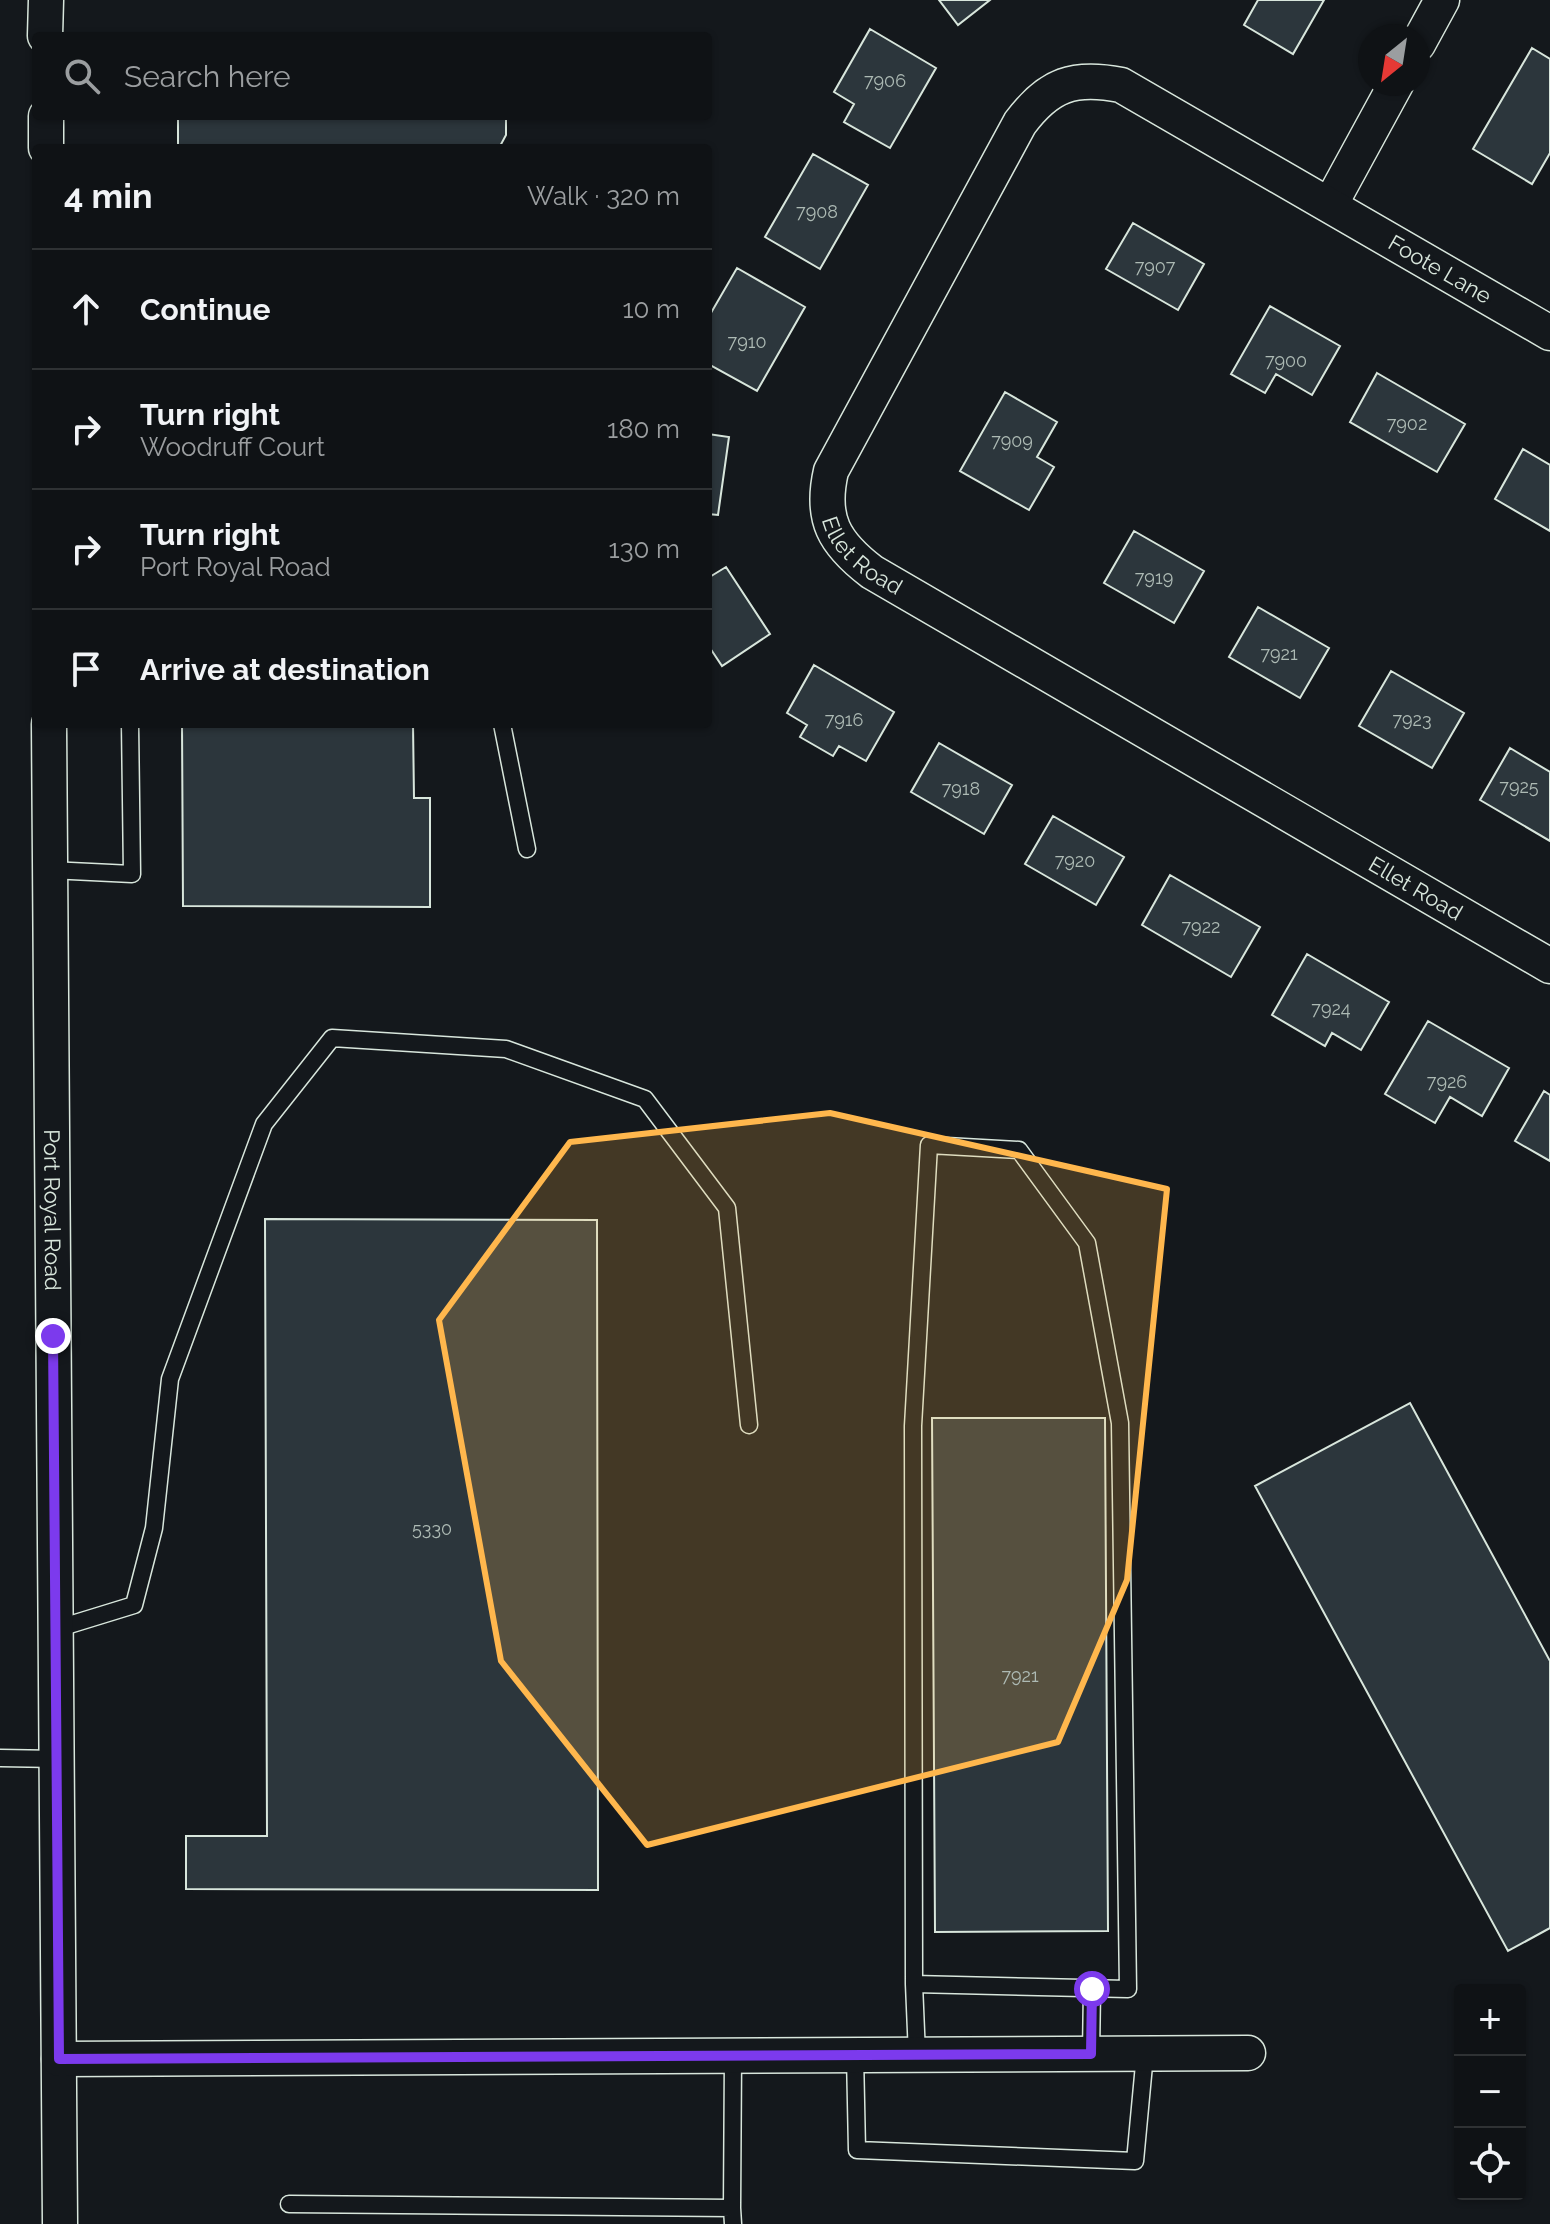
<!DOCTYPE html>
<meta charset="utf-8">
<style>
:root{--surface:#0f1215;--page:#1d2022;--text:#f1f3f6;--muted:#9b9ea0;--line:#2f3234}
body{margin:0;font-family:Raleway,sans-serif;background:var(--page);color:var(--text)}
.controls{position:absolute;right:24px;bottom:24px;display:grid;overflow:hidden;border-radius:8px;box-shadow:0 2px 6px #0004}
.controls button{width:72px;height:72px;display:grid;place-items:center;padding:0;border:0;border-bottom:2px solid var(--line);background:var(--surface);color:var(--text);font:40px sans-serif}
.compass{position:absolute;left:1358px;top:24px;width:72px;height:72px;border-radius:50%;background:var(--surface);box-shadow:0 2px 6px #0004;rotate:210deg}
.stop{position:absolute;width:24px;height:24px;margin:-18px;border:6px solid #7c3aed;border-radius:50%;background:#fff}
.stop.end{background:#7c3aed;border-color:#fff;box-shadow:0 2px 8px #0008}
.list{margin:0;padding:0;list-style:none}
h2{display:flex;justify-content:space-between;align-items:center;height:104px;margin:0;padding:0 32px;font-size:34px}
h2 small{font-size:26px;font-weight:400;color:var(--muted)}
.list li{display:grid;grid-template-columns:52px 1fr auto;gap:24px;align-items:center;box-sizing:border-box;height:120px;padding:0 32px;border-top:2px solid var(--line)}
.list b{display:block;font-size:30px;white-space:nowrap}
.list p{margin:0;font-size:26px;white-space:nowrap;color:var(--muted)}
.list em{font-size:26px;font-style:normal;color:var(--muted)}
.icon{flex:none;width:44px;height:44px;fill:none;stroke:currentColor;stroke-width:2;stroke-linecap:round;stroke-linejoin:round}
.map{position:relative;flex:none;width:1550px;height:2224px;overflow:hidden}
.search{position:absolute;background:var(--surface);box-shadow:0 2px 6px #0004;left:32px;top:32px;width:680px;height:88px;display:flex;align-items:center;gap:20px;box-sizing:border-box;padding:0 28px;border-radius:8px;color:var(--muted);font-size:30px}
.panel{position:absolute;background:var(--surface);box-shadow:0 2px 6px #0004;left:32px;top:144px;width:680px;height:584px;border-radius:8px}
.map>svg:first-child{display:block}
</style>
<div class="map">
<svg width="1550" height="2224" viewBox="0 0 1550 2224">
<rect width="100%" height="100%" fill="#14181c"/>
<path fill="#2c363c" stroke="#d8e6dc" stroke-width="2" d="M939,0h51l-32,25z
M1258,0h66l-31,54 -49,-29z
M870,29l66,39 -46,80 -46,-26 10,-18 -20,-12z
M1532,48l18,11v94l-18,31 -59,-35z
M178,116h328v19l-7,13h-321z
M813,154l55,31 -48,84 -55,-32z
M1133,223l71,41 -26,46 -72,-41z
M737,268l68,39 -48,84 -49,-27v-46z
M1270,306l70,40 -28,49 -36,-21 -11,19 -34,-19z
M1377,373l88,51 -28,48 -87,-50z
M1005,392l52,30 -20,35 17,10 -25,43 -69,-39z
M708,434l21,3 -11,78 -10,-1z
M1523,449l27,16v66l-55,-32z
M1134,531l70,40 -30,52 -70,-40z
M726,567l44,67 -48,32 -14,-21v-67z
M1258,607l71,41 -29,50 -71,-41z
M814,665l80,47 -28,49 -27,-15 -6,10 -33,-19 7,-12 -20,-12z
M1391,671l73,42 -32,55 -73,-42z
M182,724h231l1,74h16v109l-247,-1z
M939,743l73,42 -28,49 -73,-42z
M1510,748l40,24v69l-70,-41z
M1053,816l71,41 -28,48 -71,-41z
M1170,875l90,52 -29,50 -89,-52z
M1307,954l82,48 -28,48 -29,-17 -7,13 -53,-31z
M1428,1021l81,47 -27,48 -32,-19 -15,26 -50,-29z
M1544,1091l6,4v66l-35,-20z
M265,1219l332,1 1,670 -412,-1v-53h81z
M1410,1403l140,258v267l-42,23 -253,-465z
M932,1418h173l3,513 -173,1z"/>
<g fill="none" stroke-linecap="round" stroke-linejoin="round">
<g stroke="#d8e6dc" stroke-width="19">
<path id="service" d="M502,724l25,125
M50,870l82,4 -2,-150
M56,1629l78,-24 20,-77 16,-149 94,-255 68,-86 174,11 139,50 82,109 22,217
M0,1758l57,1
M914,1984l214,5 -8,-566 -33,-180 -68,-93 -90,-5 -16,281 1,558 3,71
M1091,2054l1,-65
M855,2055l2,95 278,11 10,-107
M289,2204l443,4 1,16
M732,2208l1,-152"/>
</g>
<g stroke="#d8e6dc" stroke-width="37">
<g id="minor">
<path d="M45,36l1,-36"/>
<path d="M1418,44l24,-44"/>
<path d="M46,116v32"/>
<path d="M1330,205l66,-121"/>
<path id="s1" d="M1550,333l-429,-248c-47,-9 -72,-1 -101,38l-189,348c-11,48 3,72 41,101l678,394"/>
<path id="s2" d="M49,724l11,1500"/>
<path d="M59,2059l1189,-6"/>
</g>
</g>
<use href="#service" stroke="#14181c" stroke-width="16"/>
<use href="#minor" stroke="#14181c" stroke-width="34"/>
</g>
<g fill="none" stroke-linecap="round" stroke-linejoin="round">
<path stroke="#7c3aed" stroke-width="10" d="M53,1336l6,723 1032,-5 1,-65"/>
</g>
<path fill="#ffb74d" fill-opacity="0.2" stroke="#ffb74d" stroke-width="6" stroke-linejoin="round" d="M830,1113l337,76 -40,391 -69,162 -411,103 -146,-184 -62,-341 131,-178z"/>
<g text-anchor="middle" dominant-baseline="central" stroke-width="6" stroke-linejoin="round" paint-order="stroke">
<g font-size="18" fill="#adbab4">
<text x="885" y="80">7906</text>
<text x="817" y="211">7908</text>
<text x="1155" y="266">7907</text>
<text x="747" y="341">7910</text>
<text x="1286" y="360">7900</text>
<text x="1407" y="423">7902</text>
<text x="1012" y="440">7909</text>
<text x="1154" y="577">7919</text>
<text x="1279" y="653">7921</text>
<text x="844" y="719">7916</text>
<text x="1412" y="719">7923</text>
<text x="1519" y="786">7925</text>
<text x="961" y="788">7918</text>
<text x="1075" y="860">7920</text>
<text x="1201" y="926">7922</text>
<text x="1331" y="1008">7924</text>
<text x="1447" y="1081">7926</text>
<text x="432" y="1528">5330</text>
<text x="1020" y="1675">7921</text>
</g>
<g font-size="22" fill="#d8e6dc" stroke="#14181c">
<text transform="translate(1440 269) rotate(30)">Foote Lane</text>
<text stroke="none"><textPath href="#s1" startOffset="1106">Ellet Road</textPath></text>
<text stroke="none"><textPath href="#s1" startOffset="1754">Ellet Road</textPath></text>
<text stroke="none"><textPath href="#s2" startOffset="486">Port Royal Road</textPath></text>
</g>
</g>
</svg>
<div class="controls">
<button>+</button>
<button>−</button>
<button><svg class="icon" aria-label="locate" viewBox="0 0 24 24"><circle cx="12" cy="12" r="6"/><path d="M12 2v4M12 18v4M2 12h4M18 12h4"/></svg></button>
</div>
<svg class="compass" viewBox="-18 -18 36 36"><path d="M0-13l5 13h-10z" fill="#e53935"/><path d="M0 13l5-13h-10z" fill="#9b9ea0"/></svg>
<div class="stop" style="left:1092px;top:1989px"></div>
<div class="stop end" style="left:53px;top:1336px"></div>
<div class="search"><svg class="icon" aria-label="search" viewBox="0 0 24 24"><circle cx="10" cy="10" r="6"/><path d="M15 15l6 6"/></svg>Search here</div>
<section class="panel">
<h2>4 min<small>Walk · 320 m</small></h2>
<ul class="list">
<li><svg class="icon" aria-label="ahead" viewBox="0 0 24 24"><path d="M12 20V5M6 11l6-6 6 6"/></svg><div><b>Continue</b></div><em>10 m</em></li>
<li><svg class="icon" aria-label="right" viewBox="0 0 24 24"><path d="M7 20v-9h11M14 6l5 5-5 5"/></svg><div><b>Turn right</b><p>Woodruff Court</p></div><em>180 m</em></li>
<li><svg class="icon" aria-label="right" viewBox="0 0 24 24"><path d="M7 20v-9h11M14 6l5 5-5 5"/></svg><div><b>Turn right</b><p>Port Royal Road</p></div><em>130 m</em></li>
<li><svg class="icon" aria-label="arrive" viewBox="0 0 24 24"><path d="M6 21V4h12l-3 4 3 4H6"/></svg><div><b>Arrive at destination</b></div></li>
</ul>
</section>
</div>
